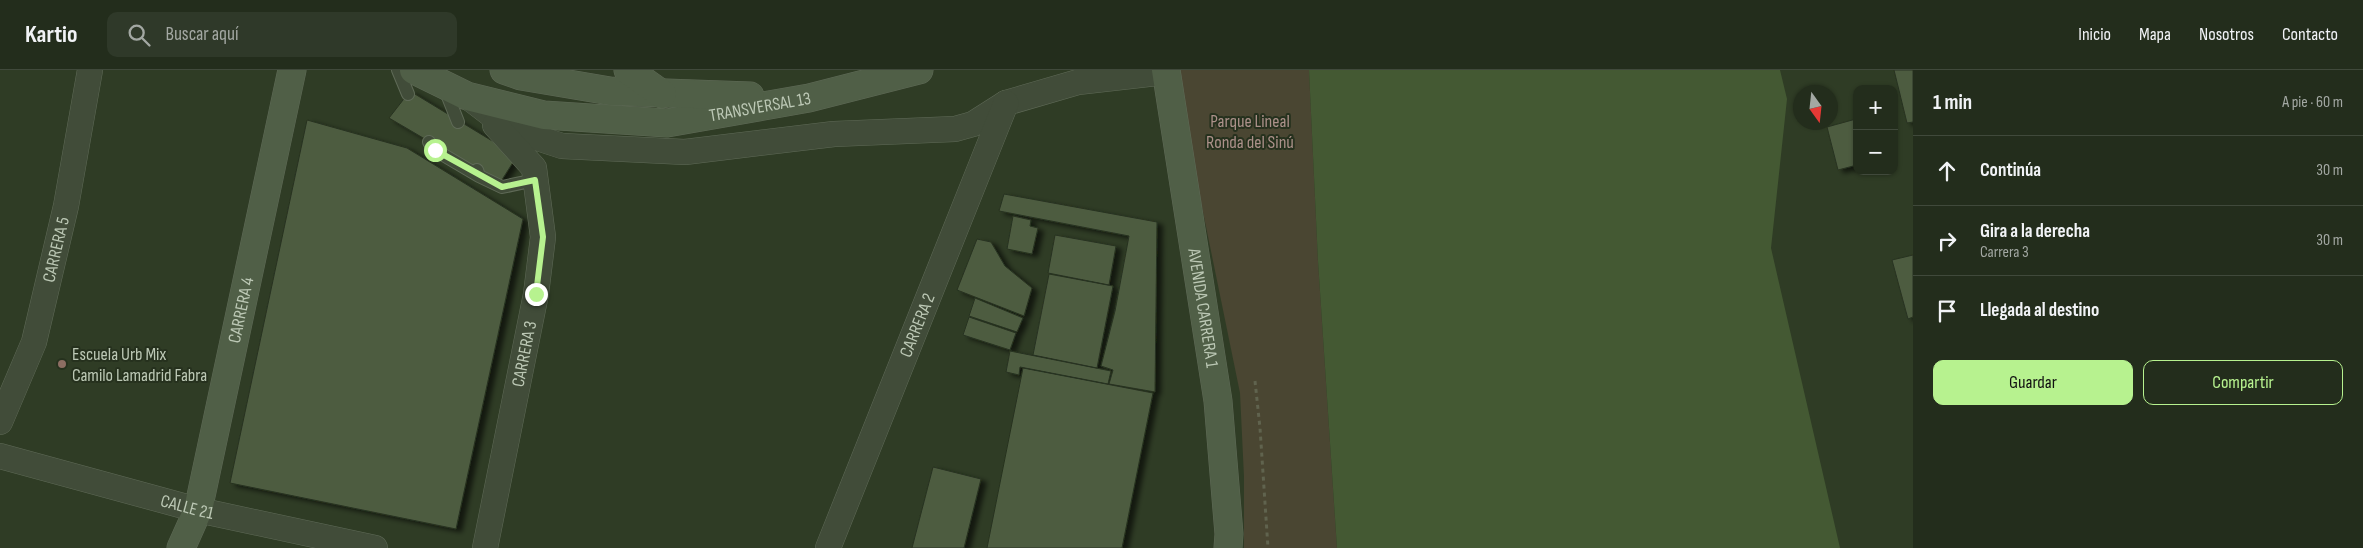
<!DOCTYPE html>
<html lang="es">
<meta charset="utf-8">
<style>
:root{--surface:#232d1c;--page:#2f3929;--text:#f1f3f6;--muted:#a3a8a3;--line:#40493b;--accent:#b7f28f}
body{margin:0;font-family:"Sofia Sans Condensed",sans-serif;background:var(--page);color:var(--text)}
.controls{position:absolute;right:15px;top:15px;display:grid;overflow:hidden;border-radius:10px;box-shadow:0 1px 4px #0004}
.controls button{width:45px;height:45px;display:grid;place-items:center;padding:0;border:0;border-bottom:1px solid var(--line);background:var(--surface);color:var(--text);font:25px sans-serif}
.compass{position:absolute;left:1793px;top:15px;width:45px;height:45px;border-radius:50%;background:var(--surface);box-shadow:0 1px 4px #0004;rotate:165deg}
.stop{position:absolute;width:15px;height:15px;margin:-11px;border:4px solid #b7f28f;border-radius:50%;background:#fff}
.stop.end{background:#b7f28f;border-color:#fff;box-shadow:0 1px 5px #0008}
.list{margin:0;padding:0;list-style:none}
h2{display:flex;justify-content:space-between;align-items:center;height:65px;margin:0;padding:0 20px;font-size:21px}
h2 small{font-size:16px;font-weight:400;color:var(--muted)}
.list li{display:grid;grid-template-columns:32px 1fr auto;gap:15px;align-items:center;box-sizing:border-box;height:70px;padding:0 20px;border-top:1px solid var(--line)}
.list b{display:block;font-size:19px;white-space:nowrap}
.list p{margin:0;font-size:16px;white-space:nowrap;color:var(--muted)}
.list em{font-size:16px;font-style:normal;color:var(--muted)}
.actions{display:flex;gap:10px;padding:15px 20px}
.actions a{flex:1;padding:11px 0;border:1px solid var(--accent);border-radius:10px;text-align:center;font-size:18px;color:var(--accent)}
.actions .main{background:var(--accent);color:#111}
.icon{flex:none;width:28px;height:28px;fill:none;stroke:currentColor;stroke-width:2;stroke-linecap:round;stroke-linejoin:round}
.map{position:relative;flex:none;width:1913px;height:478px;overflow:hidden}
header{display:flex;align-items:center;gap:30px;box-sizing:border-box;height:70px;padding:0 25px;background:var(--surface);border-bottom:1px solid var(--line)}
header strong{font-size:24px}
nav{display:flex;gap:28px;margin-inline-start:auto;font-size:18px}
.search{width:350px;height:45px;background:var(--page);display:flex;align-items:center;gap:12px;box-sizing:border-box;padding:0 18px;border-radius:10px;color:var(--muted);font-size:19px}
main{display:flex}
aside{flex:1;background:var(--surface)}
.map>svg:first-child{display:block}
</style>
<header>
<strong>Kartio</strong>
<div class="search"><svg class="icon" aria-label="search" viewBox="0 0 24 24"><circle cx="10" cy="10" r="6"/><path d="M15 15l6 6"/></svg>Buscar aquí</div>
<nav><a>Inicio</a><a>Mapa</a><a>Nosotros</a><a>Contacto</a></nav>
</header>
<main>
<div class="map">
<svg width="1913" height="478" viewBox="0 0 1913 478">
<defs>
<filter id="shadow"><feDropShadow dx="5.5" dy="3" stdDeviation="2.5" flood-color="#0009"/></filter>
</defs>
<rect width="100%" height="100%" fill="#2f3c25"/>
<path fill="#4a4632" d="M1174,0h135l9,191 19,287h-93v-71l-4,-84z"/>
<path fill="#445933" d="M1309,0h471l7,29 -16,149 69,300h-503l-19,-287z"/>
<path fill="#4d5b41" stroke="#283320" filter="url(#shadow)" d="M1894,0h19v52l-6,1z
M410,21l107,65 -17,27 -111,-65z
M1856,49l1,46 -19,5 -11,-43z
M307,50l100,28 116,71 -67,310 -226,-46z
M1004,124l153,28 -2,170 -46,-8 4,-14 -12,-4 14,-55 14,-75 -130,-25z
M1013,146l18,4 -1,6 8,2 -6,26 -25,-5z
M1055,165l61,11 -7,39 -61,-12z
M977,169l14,3 14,24 27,22 -8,28 -67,-26z
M1913,185v62l-5,2 -16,-59z
M1049,204l64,12 -16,82 -64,-13z
M975,228l48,20 -6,14 -48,-16z
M969,247l47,16 -6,17 -47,-15z
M1010,281l101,20 -3,13 -88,-17 -1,8 -13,-3z
M1023,298l130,25 -31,155h-135z
M933,397l48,12 -17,69h-52z"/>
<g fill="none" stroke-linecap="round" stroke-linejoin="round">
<g stroke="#5f6a57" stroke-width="14">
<path id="lane" d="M398,0l10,24
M445,19l13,33
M429,72l6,8 44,26 -2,-6
M479,106l23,11 33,-7"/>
</g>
<g stroke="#5f6a57" stroke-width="26">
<g id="street">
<path d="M467,26l43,33 52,17 123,6 149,-18 121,-5 18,-5 33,-21 72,-21 88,-10"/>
<path id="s1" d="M0,352l34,-80 32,-136 24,-136"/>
<path id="s2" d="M0,386l198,54 177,38"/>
<path id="s3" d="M485,478l51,-254 7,-57 -9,-69 -39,-43"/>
<path id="s4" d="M828,478l178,-445"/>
</g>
</g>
<g stroke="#5f6a57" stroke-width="29">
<g id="secondary">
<path id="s5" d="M414,0l53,26 77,19 123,8 142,-25 110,-28"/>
<path d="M504,0l17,6 89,15 140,5"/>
<path d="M628,0l34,24"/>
<path id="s6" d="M1166,0l52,331 11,133 -1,14"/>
<path id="s7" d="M181,478l17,-38 94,-440"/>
</g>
</g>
<path stroke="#60634e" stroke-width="3" stroke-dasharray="4 4" stroke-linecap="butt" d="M1255,311l5,47 8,120"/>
<use href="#lane" stroke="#414c39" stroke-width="12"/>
<use href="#street" stroke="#414c39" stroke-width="25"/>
<use href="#secondary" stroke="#505f47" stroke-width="28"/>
</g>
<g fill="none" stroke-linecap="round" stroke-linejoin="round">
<path stroke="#b7f28f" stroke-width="6" d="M435,80l67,37 33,-7 8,57 -7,57"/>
</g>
<circle fill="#8d6e63" stroke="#26311e" stroke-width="2" cx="62" cy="294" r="5"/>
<g text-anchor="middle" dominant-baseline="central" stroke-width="4" stroke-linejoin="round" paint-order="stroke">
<g font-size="18" fill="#bcc8b5" stroke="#26311e">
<text stroke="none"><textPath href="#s5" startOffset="356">TRANSVERSAL 13</textPath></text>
<text stroke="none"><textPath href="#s1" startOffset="182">CARRERA 5</textPath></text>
<text stroke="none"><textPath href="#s6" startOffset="241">AVENIDA CARRERA 1</textPath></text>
<text stroke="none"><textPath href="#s7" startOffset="246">CARRERA 4</textPath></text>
<text stroke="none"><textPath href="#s4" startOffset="240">CARRERA 2</textPath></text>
<text stroke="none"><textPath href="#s3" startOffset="198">CARRERA 3</textPath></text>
<text stroke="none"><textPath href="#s2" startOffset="194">CALLE 21</textPath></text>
</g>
<g font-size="18" fill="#ac918a" stroke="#26311e">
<text x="1250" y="51">Parque Lineal<tspan x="1250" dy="21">Ronda del Sinú</tspan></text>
</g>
<g font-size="18" fill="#bcc8b5" stroke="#26311e" text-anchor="start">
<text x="72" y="284">Escuela Urb Mix<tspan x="72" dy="21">Camilo Lamadrid Fabra</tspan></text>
</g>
</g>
</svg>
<div class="controls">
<button>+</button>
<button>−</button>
</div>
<svg class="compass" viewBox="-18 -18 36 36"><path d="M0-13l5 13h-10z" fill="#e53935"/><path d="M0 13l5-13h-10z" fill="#a3a8a3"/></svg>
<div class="stop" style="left:435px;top:80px"></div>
<div class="stop end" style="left:536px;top:224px"></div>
</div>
<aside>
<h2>1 min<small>A pie · 60 m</small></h2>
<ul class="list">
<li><svg class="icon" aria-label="ahead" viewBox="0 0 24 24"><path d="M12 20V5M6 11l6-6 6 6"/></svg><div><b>Continúa</b></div><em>30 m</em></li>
<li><svg class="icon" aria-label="right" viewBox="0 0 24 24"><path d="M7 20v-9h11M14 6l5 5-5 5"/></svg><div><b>Gira a la derecha</b><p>Carrera 3</p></div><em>30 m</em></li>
<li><svg class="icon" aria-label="arrive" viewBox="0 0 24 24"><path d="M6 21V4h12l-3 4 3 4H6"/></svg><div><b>Llegada al destino</b></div></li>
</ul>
<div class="actions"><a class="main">Guardar</a><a>Compartir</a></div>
</aside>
</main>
